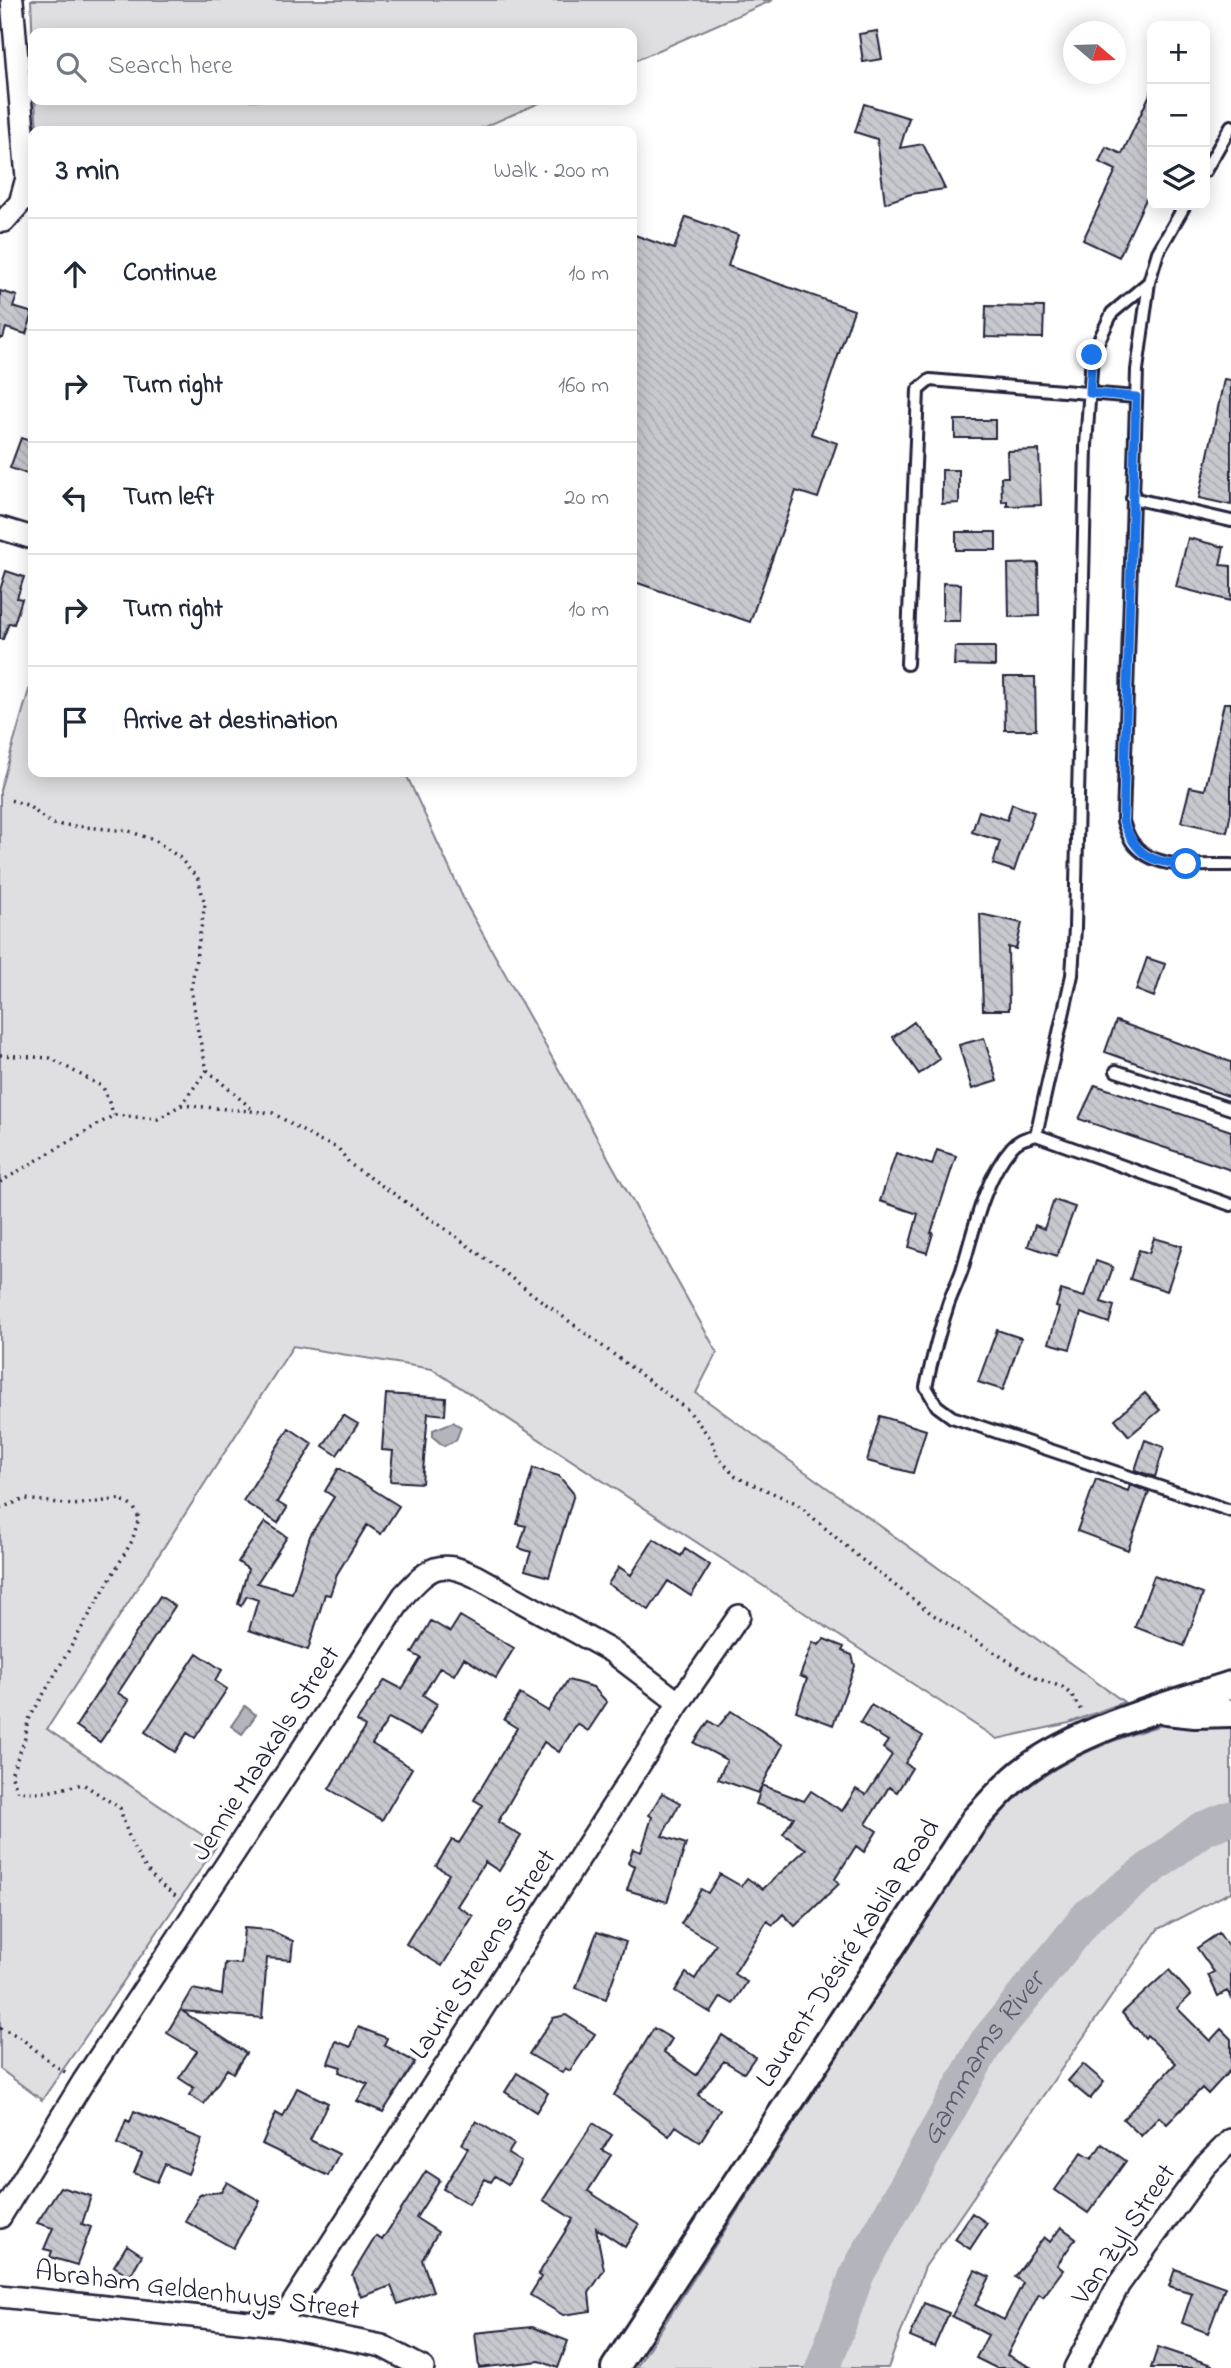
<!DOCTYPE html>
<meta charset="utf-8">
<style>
:root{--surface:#fff;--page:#f6f6f7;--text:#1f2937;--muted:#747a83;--line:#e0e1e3}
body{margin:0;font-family:"Indie Flower",sans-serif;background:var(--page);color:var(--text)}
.controls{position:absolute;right:21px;top:21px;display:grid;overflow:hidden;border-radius:14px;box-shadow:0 4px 18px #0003}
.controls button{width:63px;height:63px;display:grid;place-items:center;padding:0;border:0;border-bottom:2px solid var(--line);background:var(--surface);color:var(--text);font:35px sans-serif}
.compass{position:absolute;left:1063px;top:21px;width:63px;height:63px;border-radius:50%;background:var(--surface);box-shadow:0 4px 18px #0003;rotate:109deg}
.stop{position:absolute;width:21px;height:21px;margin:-16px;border:5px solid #1a73e8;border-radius:50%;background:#fff}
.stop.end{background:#1a73e8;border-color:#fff;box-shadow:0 2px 7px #0008}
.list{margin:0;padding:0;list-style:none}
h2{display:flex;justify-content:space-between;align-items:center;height:91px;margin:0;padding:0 28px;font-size:30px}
h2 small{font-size:23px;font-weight:400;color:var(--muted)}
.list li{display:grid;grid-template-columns:46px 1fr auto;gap:21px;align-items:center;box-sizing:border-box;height:112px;padding:0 28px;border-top:2px solid var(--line)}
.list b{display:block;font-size:26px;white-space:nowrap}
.list em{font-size:23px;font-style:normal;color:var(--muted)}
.icon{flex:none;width:38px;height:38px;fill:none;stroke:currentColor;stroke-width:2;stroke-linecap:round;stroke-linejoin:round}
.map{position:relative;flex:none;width:1231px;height:2368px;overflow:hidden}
.search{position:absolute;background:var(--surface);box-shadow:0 4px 18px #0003;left:28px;top:28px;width:609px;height:77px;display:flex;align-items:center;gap:18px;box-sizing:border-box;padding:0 24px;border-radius:14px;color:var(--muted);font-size:26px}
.panel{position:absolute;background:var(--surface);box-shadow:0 4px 18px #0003;left:28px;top:126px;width:609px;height:651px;border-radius:14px}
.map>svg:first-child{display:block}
</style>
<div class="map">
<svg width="1231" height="2368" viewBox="0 0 1231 2368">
<defs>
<pattern id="building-back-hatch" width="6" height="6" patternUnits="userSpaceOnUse" patternTransform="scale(1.75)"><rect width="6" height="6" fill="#c8c8cf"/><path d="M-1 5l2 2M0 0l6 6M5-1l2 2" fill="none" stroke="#acacb3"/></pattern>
</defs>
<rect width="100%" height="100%" fill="#fff"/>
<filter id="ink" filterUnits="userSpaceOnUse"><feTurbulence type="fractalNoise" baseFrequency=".0143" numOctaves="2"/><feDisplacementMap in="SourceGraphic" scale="14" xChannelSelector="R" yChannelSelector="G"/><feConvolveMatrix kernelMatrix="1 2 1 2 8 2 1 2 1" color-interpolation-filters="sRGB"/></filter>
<g filter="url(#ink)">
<path fill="#dfdfe2" stroke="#80808e" stroke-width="2" d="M31,0h742l-141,62v-29h-599v14z
M35,100h511l-71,31h-438z
M33,676v96h372l61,132 251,448 -21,41 428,309 -55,21 -72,16 -565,-370 -139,-23 -246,383 170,116 -175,255 -42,-31v-1279z
M1231,1713v179l-73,37 -233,338 -37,101h-252l325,-503c17,-23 33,-46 54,-66 40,-39 109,-65 163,-78 17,-4 36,-5 53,-8z"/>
<path fill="#b4b4bc" stroke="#7a7a88" stroke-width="2" d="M453,1422l8,5 -5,13 -12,6 -11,-9v-7z
M245,1706l11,9 -14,19 -11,-8z"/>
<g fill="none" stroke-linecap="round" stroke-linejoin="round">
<path stroke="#b4b4bc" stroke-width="35" id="s1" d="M823,2368l34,-94 129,-231 103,-128 113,-86 29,-11"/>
</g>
<path fill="url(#building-back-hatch)" stroke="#22223b" stroke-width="2" d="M877,31l5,28 -19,3 -4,-28z
M1152,90v96l-33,71 -36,-17 33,-70 -17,-8 7,-15 16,7z
M864,104l45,14 -9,30 23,-4 22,45 -34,5 -26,9 -8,-64 -22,-7z
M686,217l52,18 -10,31 126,44 -43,124 26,9 -19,55 -22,-7 -46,131 -118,-41v-347l42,15z
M0,291l17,5 -4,11 20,6 -7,21 -20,-6 -3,10h-3z
M986,306l58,1 -1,31 -58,-1z
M1224,379l7,1v125l-32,-7z
M955,420h40v18h-40z
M21,438l12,4v34l-23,-8z
M1039,450l2,55 -34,1v-5l-5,1 -1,-25h7l-1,-26z
M942,470h17v33l-17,1z
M956,532h40v18h-40z
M1188,538l36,9 -4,18 11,1v35l-55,-14z
M1038,563l1,53 -30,1 -1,-53z
M6,571l18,6 -7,21 5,1 -8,25 -5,-1 -6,16h-3v-49z
M943,583l18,1 -1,37h-17z
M955,647h40v19l-41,-1z
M1004,677h31l1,53h-31z
M1224,703h7v109l-4,20 -46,-10 9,-35 15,3z
M1012,804l22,8 -20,59 -21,-7 7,-23 -28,-9 7,-21 28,9z
M980,914l42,9 -6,26 -8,-2 1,63h-26z
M1147,958l18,6 -11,33 -18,-7z
M1116,1021l115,41v35l-126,-45z
M914,1022l26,37 -21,15 -26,-37z
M984,1038l13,43 -25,8 -13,-44z
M1095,1085l136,46v39l-152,-51z
M937,1150l19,6 -25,77h2l-6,20 -18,-6 9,-33 -38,-13 16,-48 36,12z
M1054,1200l21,7 -18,49 -29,-10 7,-21 9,4z
M1154,1238l28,8 -15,45 -37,-12 9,-29 10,3z
M1096,1261l17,6 -12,35 13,4 -5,17 -28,-10 -11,36 -21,-6 10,-35 -3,-1 5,-17 23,7z
M997,1330l24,8 -18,52 -25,-8z
M1145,1393l15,17 -31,26 -14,-17z
M386,1394l60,4 -1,17 -17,-2 -6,70 -32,-2 3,-30 -11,-1z
M343,1415l15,9 -21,31 -14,-9z
M880,1416l46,14 -13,43 -46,-12z
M289,1428l24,16 -36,58 10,6 -9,15 -35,-22z
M1145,1440l19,7 -9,30 -20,-7z
M339,1468l60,38 -18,28 -14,-9 -30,49 -7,21 -5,-1 -17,56 -59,-20 9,-30 -11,-4 -6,10 -3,-2 10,-35 -10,-7 27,-40 22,15 -30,46 35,10 18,-57 24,-39 -9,-6z
M533,1468l26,8 15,18 -25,83 -24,-7 6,-18 -12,-4 7,-22 -9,-2z
M1096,1479l32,12 2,-6 19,7 -21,58 -51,-19z
M654,1539l27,17 4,-7 25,16 -19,31 -23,-15 -19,29 -41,-26 11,-17 12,8z
M1154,1576l49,18 -19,52 -49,-19z
M160,1596l15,10 -57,87 11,7 -29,42 -24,-16z
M460,1616l54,32 -18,30 -32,-20 -10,17 -14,-8 -17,28 14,9 -17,31 -31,-17 -17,26 40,24 -30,52 -53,-31 36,-62 -8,-6 28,-41 17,9 19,-31 -9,-5 19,-32 19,11z
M824,1639l20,8 -2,4 10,4 3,11 -22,59 -37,-14 11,-32 -7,-3 13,-34 6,3z
M197,1653l25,17 -7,11 12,8 -32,49 -8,-5 -12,19 -30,-20z
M568,1680l25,7 14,15 -19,29 -11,-7 -18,28 -15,-10 -46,80 23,14 -22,35 -14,-9 -28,44 16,10 -31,50 -36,-22 43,-70 -13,-8 16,-26 7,3 24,-38 -9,-5 43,-72 -13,-8 16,-26 28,17z
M871,1705l52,31 -18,27 7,5 -15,24 -8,-5 -23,37 11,7 -13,21 -8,-6 -21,33 4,5 -44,42 -12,-12 -10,11 -6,-4 -33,53 13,8 -14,22 -12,-7 -10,16 -36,-22 11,-18 9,6 21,-35 -35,-20 20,-35 7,4 12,-19 21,12 6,-8 16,11 43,-40 -23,-15 11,-17 -38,-13 6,-19 42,16 7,-10 31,20 14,-22 10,6 26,-40 -9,-7 5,-7 -28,-18z
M731,1711l52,34 -25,48 -40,-14 9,-19 -33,-17 15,-22 9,6z
M662,1793l18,10 -18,33 24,8 -19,58 -40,-12 8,-24 -7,-3 5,-14 8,3 11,-35 -3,-2z
M244,1928l26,2 23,11 -2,19 -24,-2 -5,60 -80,-7 64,42 -13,20 -6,-4 -23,35 -15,-9 5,-7 -15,-10 18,-27 -30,-18 26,-44 29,6 3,-32 16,1z
M597,1932l29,10 -20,57 -30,-11z
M1219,1933l12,18v46l-4,-6 -9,5 -10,-21 6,-3 -17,-24z
M1169,1970l22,25 -14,13 33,33 11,-12 10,10v30l-23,25 -6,-6 -35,36 -8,-7 -18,19 -18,-17 53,-56 -29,-28 -2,3 -23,-25z
M566,2015l29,19 -25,37 -5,-3 -3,5 -33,-19 24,-36z
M358,2027l29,11 -3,7 31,17 -32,50 -26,-11 11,-17 -29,-12 2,-5 -13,-4 8,-22 15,6z
M654,2028l18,11 -8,13 32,23 26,-40 33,22 -11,16 -20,-12 -26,34 22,15 -20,32 -24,-16 -7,10 -55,-41z
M1083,2064l21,18 -14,17 -22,-18z
M517,2073l31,20 -12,19 -31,-20z
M297,2088l31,15 -18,37 29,14 -11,22 -66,-32 14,-31 7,4z
M134,2111l68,28 -14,35 -23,-10 -8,18 -23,-9 8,-19 -25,-10 9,-24 4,2z
M476,2121l38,23 -6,10 13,8 -13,22 -13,-8 -4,6 -6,-3 -16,25 -26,-15 25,-41 -6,-4z
M593,2123l19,12 -10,15 9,5 -23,36 51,33 -14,23 -29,-19 8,42 -15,23 2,18 -28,4 -33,-20 11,-18 -3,-2 35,-56 -30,-19z
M1102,2144l24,17 -38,52 -33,-23 27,-38 10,6z
M426,2171l14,9 -24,38 22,14 -16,28 11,31 -35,13 -7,-18 -30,11 -9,-22 24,-39 6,4z
M227,2182l33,19 -27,47 -48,-27 15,-27 21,-2z
M60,2187l31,9 -9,28 9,3 -14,38 -27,-8 2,-6 -8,-2 9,-21 -16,-5z
M972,2213l15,10 -17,26 -15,-10z
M1061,2227l15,11 -19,27 6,5 -20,27 -4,-3 -32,61 25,13h-36l-20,-10 12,-23 -36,-19 23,-46 15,7 -15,28 29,15 19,-37 -8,-6 29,-40 6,5z
M127,2245l15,10 -12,21 -16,-10z
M1175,2269l50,18 -17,46 -26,-10 10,-30 -23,-7z
M924,2303l25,10 -15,34 -24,-10z
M532,2327l36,14 -10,27 -18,-7 -61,7 -4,-35z
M1158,2347l54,18v3h-61z"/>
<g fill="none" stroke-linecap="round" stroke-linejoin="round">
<g stroke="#22223b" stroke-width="16">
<path id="service" d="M1205,171l26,-45
M1185,205l-27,47 -9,30 -12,88 -14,451c2,7 5,15 9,21 22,30 66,22 99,23
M1132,498l99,23
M907,664l11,-274 12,-10 206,17
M1116,1071l115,38
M1036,1135l36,-160 3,-47 11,-482 6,-91 20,-42 37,-31
M1231,1205l-195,-70c-9,3 -17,4 -24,12 -28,32 -38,83 -50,123 -4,12 -10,23 -14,35 -9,27 -16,54 -22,82l11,19 15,11 279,94"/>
</g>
<g stroke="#22223b" stroke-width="26">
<path id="minor" d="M0,221h4l16,-18 7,-25 -15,-178
M0,528l33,10
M0,2217l83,-135 321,-487c26,-28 35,-36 71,-19l136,75 68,52
M0,2296l279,29 103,21 41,22
M279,2325l400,-622 60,-87
M1075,2368l44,-84 86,-118 26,-26"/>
</g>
<g stroke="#22223b" stroke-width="32">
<path id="tertiary" d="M1166,1711l29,3 36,-1
M615,2368l360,-549c16,-16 32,-36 50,-49 56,-41 140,-64 206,-85"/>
</g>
<path stroke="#22223b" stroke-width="3.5" stroke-dasharray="2 5" stroke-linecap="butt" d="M0,1055l50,3 53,29 11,28
M207,1070l46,40
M181,1105l92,8 46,28 19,7 12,16 97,66 241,180 23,29 7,18 18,20 60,26 65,56 71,55 104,64 26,9 9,7 11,18
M0,1182l114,-67 44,4 23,-14 26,-35 -9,-38 -7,-43 14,-85 -7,-25 -19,-22 -23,-16 -27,-10 -77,-7 -25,-19 -17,-5
M0,1508l26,-9 47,6 48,-6 13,9 5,10 -7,23 -104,180 -4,21 -13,32 7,18h29l36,-8 37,24c11,41 24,68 60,91
M0,2028c27,9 43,32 67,45"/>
<use href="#service" stroke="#fff" stroke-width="10"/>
<use href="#minor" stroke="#fff" stroke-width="21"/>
<use href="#tertiary" stroke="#fff" stroke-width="26"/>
</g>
</g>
<g fill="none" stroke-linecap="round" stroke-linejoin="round" filter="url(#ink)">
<path stroke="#1a73e8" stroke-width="9" d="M1092,355l-2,38 46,4 -13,424c13,34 27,42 63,43"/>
</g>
<g text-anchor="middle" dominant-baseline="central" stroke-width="6" stroke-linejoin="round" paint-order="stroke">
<g font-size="28" fill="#22223b" stroke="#fff">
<text transform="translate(267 1754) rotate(-57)">Jennie Maakals Street</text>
<text transform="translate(849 1954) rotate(-57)">Laurent-Désiré Kabila Road</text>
<text transform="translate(484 1955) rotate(-57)">Laurie Stevens Street</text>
<text transform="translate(1125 2235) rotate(-56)">Van Zyl Street</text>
<text transform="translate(197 2292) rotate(7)">Abraham Geldenhuys Street</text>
</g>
<g font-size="30" font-style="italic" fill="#5c5c6f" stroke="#fff">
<text stroke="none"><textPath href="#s1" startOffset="350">Gammams River</textPath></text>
</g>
</g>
</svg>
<div class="controls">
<button>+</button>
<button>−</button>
<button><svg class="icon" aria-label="layers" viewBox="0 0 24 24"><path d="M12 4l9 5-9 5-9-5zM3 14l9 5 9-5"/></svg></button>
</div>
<svg class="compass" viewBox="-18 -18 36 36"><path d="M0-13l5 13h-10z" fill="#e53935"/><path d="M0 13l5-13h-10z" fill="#747a83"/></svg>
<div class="stop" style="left:1186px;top:864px"></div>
<div class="stop end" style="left:1092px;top:355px"></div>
<div class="search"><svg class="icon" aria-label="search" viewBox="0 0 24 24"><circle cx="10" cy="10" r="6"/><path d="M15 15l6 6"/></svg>Search here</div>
<section class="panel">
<h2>3 min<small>Walk · 200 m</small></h2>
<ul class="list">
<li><svg class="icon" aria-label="ahead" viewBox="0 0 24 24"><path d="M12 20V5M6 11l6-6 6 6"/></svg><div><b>Continue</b></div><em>10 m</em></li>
<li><svg class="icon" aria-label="right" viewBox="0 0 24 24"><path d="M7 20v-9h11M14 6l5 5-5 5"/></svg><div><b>Turn right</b></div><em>160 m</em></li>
<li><svg class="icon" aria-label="left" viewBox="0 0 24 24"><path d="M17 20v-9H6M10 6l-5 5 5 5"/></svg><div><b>Turn left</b></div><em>20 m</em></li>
<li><svg class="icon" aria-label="right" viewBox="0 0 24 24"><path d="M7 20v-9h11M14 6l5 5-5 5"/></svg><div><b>Turn right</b></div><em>10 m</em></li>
<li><svg class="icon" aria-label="arrive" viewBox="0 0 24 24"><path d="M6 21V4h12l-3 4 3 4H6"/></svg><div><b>Arrive at destination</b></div></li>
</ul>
</section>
</div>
